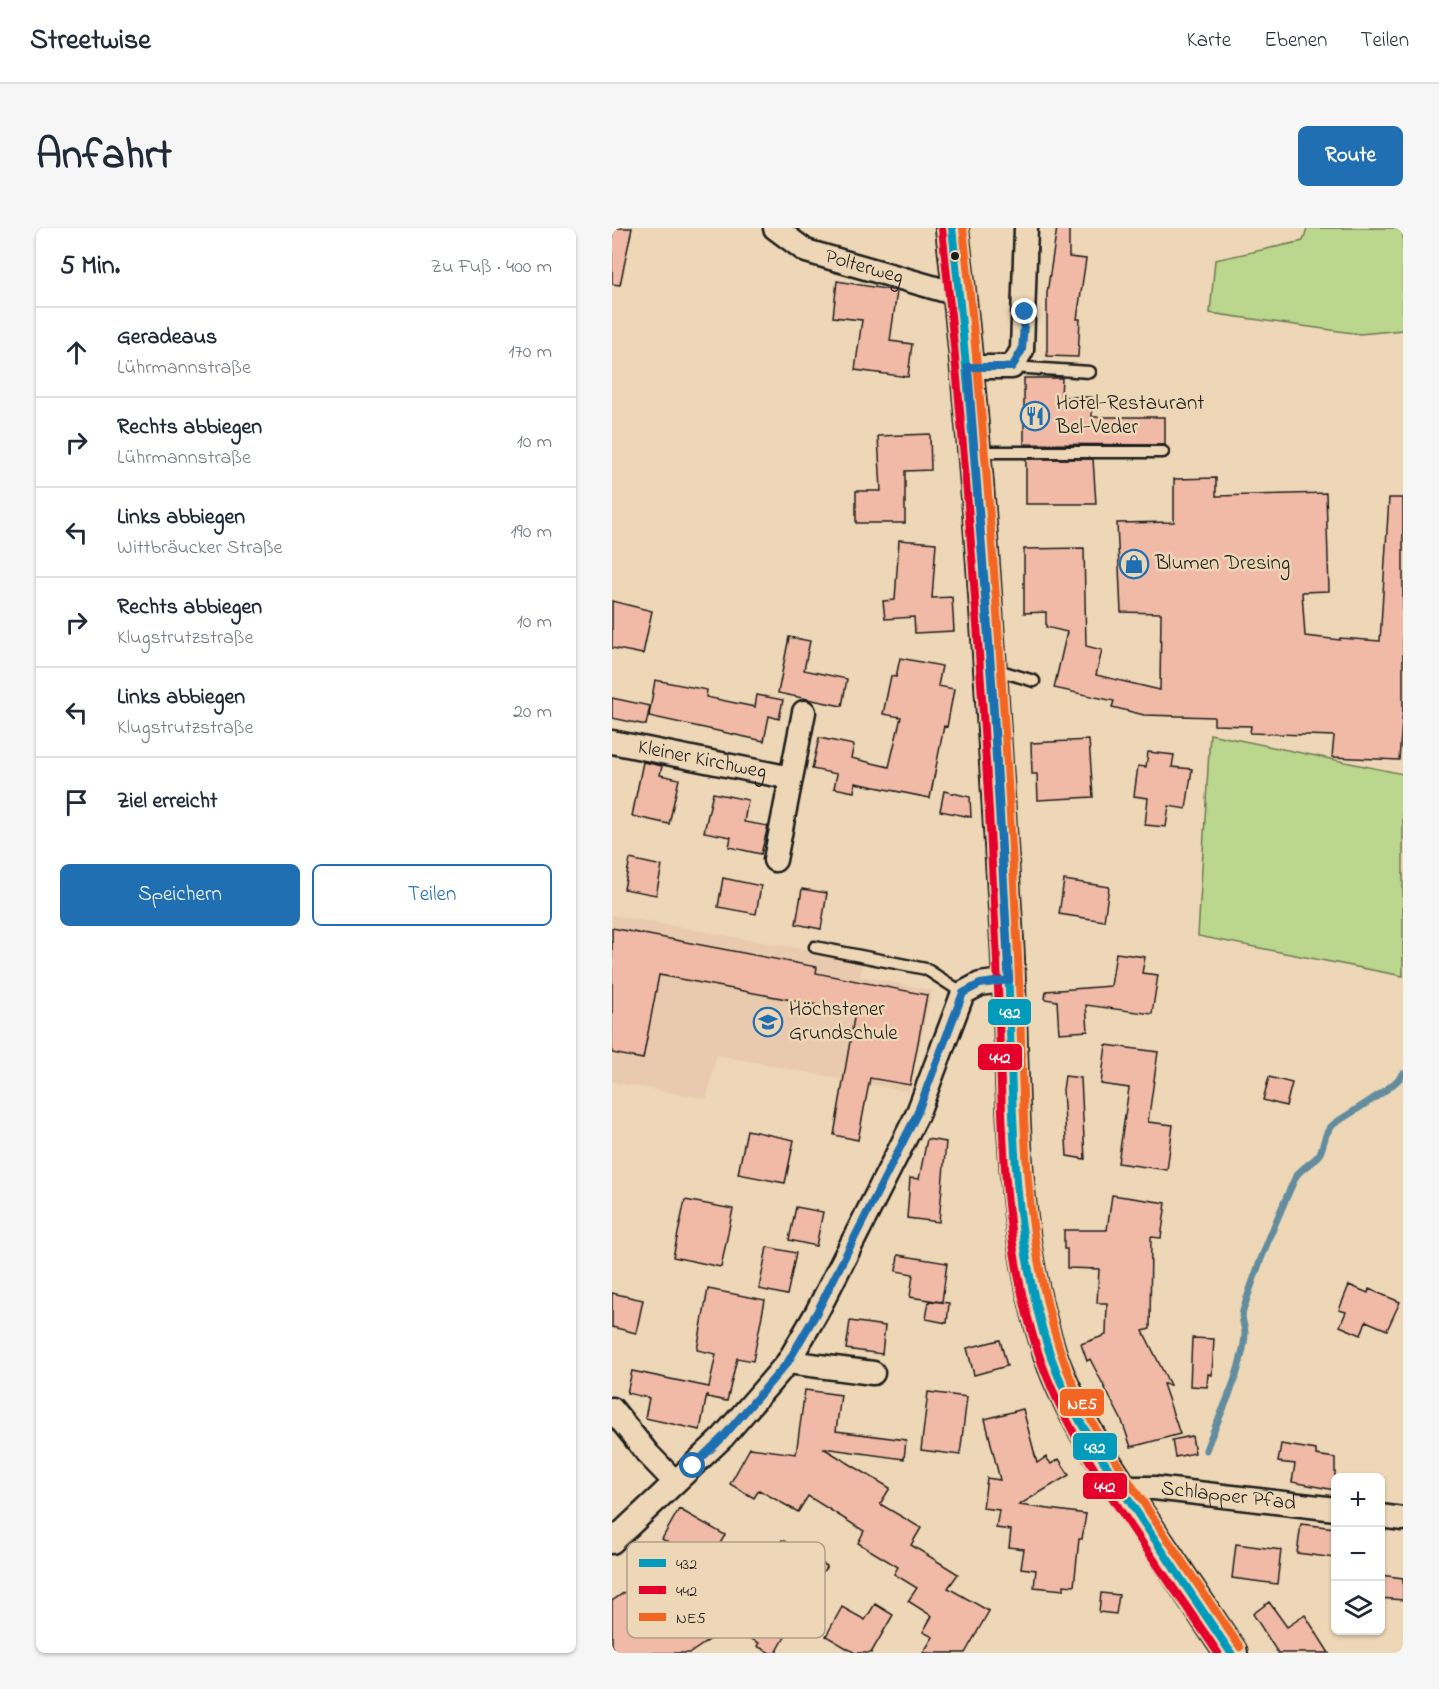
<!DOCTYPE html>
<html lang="de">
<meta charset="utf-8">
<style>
:root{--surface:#fff;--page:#f6f6f7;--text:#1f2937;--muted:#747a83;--line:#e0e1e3;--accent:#1f6fb2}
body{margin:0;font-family:"Indie Flower",sans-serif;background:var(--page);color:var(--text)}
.controls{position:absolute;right:18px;bottom:18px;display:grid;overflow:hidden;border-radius:9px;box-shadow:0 2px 4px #0004}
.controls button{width:54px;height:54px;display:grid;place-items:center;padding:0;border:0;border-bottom:2px solid var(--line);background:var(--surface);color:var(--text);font:30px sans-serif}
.stop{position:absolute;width:18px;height:18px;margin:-14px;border:4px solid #1f6fb2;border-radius:50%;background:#fff}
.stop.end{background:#1f6fb2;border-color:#fff;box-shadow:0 2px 6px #0008}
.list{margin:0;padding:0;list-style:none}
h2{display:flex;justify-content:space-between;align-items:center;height:78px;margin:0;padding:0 24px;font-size:26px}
h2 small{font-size:20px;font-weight:400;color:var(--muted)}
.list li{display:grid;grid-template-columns:39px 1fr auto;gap:18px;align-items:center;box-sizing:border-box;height:90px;padding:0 24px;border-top:2px solid var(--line)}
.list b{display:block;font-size:22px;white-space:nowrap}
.list p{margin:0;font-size:20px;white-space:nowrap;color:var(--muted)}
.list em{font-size:20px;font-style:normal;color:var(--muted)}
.actions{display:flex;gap:12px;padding:18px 24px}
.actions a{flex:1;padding:14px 0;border:2px solid var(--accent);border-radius:9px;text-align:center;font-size:21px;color:var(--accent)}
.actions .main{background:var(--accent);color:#fff}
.icon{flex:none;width:33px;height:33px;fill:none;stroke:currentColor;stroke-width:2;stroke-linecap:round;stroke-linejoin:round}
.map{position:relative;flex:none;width:791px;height:1425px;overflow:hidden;border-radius:9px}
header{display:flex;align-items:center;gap:36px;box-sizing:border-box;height:84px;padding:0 30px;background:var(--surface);border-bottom:2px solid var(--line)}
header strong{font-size:28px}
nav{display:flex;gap:33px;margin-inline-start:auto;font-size:21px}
.intro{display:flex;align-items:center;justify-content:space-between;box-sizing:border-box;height:144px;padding:0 36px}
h1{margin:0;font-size:42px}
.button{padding:15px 27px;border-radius:9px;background:var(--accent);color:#fff;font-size:21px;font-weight:700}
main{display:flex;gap:36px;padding:0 36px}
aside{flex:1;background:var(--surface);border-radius:9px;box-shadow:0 2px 4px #0004}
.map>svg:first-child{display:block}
</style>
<header>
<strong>Streetwise</strong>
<nav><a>Karte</a><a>Ebenen</a><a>Teilen</a></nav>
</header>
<div class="intro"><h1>Anfahrt</h1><a class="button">Route</a></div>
<main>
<aside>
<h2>5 Min.<small>Zu Fuß · 400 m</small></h2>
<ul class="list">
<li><svg class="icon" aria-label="ahead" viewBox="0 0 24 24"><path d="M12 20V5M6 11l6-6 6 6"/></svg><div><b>Geradeaus</b><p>Lührmannstraße</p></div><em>170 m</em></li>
<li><svg class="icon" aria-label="right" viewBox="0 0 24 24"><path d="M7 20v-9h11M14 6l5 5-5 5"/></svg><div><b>Rechts abbiegen</b><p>Lührmannstraße</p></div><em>10 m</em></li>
<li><svg class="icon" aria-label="left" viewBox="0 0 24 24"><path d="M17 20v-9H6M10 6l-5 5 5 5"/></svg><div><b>Links abbiegen</b><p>Wittbräucker Straße</p></div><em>190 m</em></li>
<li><svg class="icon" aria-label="right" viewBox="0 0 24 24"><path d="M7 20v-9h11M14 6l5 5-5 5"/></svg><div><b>Rechts abbiegen</b><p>Klugstrutzstraße</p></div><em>10 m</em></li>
<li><svg class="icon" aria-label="left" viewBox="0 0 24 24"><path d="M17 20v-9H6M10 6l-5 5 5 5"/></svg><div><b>Links abbiegen</b><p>Klugstrutzstraße</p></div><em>20 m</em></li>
<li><svg class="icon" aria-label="arrive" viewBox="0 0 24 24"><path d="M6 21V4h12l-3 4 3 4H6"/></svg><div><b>Ziel erreicht</b></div></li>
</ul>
<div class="actions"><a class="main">Speichern</a><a>Teilen</a></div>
</aside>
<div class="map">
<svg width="791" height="1425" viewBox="0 0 791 1425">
<rect width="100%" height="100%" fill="#edd7b6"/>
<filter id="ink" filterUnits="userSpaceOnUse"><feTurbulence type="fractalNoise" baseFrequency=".0167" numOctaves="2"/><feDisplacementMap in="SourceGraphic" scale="12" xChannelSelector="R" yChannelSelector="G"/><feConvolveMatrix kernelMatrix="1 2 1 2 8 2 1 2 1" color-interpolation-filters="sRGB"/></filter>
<g filter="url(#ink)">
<path fill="#eacaae" d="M0,687l252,45 -4,16 72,14 -23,102 -193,-37 -9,44 -95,-17z"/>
<path fill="#bbd68d" stroke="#6c7954" stroke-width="1.5" d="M695,0h96v102l-43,4 -150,-21 5,-53 88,-19z
M598,506l193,40v202l-205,-40z"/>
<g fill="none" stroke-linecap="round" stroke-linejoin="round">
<path stroke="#638d9e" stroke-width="7" d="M594,1222c10,-28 24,-52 32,-81 3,-11 7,-24 7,-36 0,-8 -5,-14 -2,-22 14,-46 33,-91 53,-135 7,-10 18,-13 24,-23 5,-11 4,-21 14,-29 17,-12 59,-35 69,-50"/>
</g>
<path fill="#f1baa6" stroke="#1c1c1c" stroke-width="1.5" d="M0,0h20l-12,57 -8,-1z
M445,0h12v29l17,2 -9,60h3l-2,38 -31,-1v-63z
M225,53l60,10 -7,50 22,3 -4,33 -53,-7 7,-50 -29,-3z
M412,150h38l-1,19h31v20h73v28l-141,-1z
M318,206l1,36 -26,1v52h-49v-32h25l-3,-55z
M414,231h67l3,45h-70z
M604,250v18l110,-3 3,98 -27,1 3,44 35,4v-2l40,3 9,-143h14v210l-4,52 -67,-3 2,-21 -84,-3 1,-7 -37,-1v-8l-70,-2 -32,-8 2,-6 -60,-13 13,-56 -21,-5v-15l-22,1v-64l60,-1 2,98 16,4 -6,25 64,15 1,-77 -40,-1 -4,-89 57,-1v-43z
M287,312l37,3 -4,55 20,-1 2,34 -39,2 -1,-16 -29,2 -2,-18 12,-1z
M0,373l40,10 -9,43 -31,-6z
M177,409l21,4 -6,29 43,9 -5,27 -64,-13z
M288,430l42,8 -4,20 16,3 -7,38 -3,-1 -14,72 -75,-15 -1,9 -20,-4 3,-14 -25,-5 7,-31 35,7 -3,13 38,9 12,-50 -18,-3 8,-38 5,1z
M43,452l52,10 -1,7 49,10 2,-12 26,5 -4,19 -10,-3 -5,25 -115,-25z
M0,470l38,8 -4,19 -34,-7z
M477,512l4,57 -55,3 -1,-26h-5l-1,-31z
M536,524l26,3 -2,12 20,2 -6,40 -17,-3 -3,21 -21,-2 3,-27 -14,-2 4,-30 8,1z
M31,534l19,4 -2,9 19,4 -10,45 -37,-8z
M332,563l26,6 1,20 -31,-6z
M101,565l35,7 -4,22 24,4 -7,28 -32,-7 2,-10 -27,-5z
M18,631l32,7 -6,29 -32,-6z
M111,650l38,8 -5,28 -38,-7z
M452,652l45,7 -5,34 -45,-7z
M190,661l25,4 -6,36 -25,-5z
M0,700l205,39 -1,6 111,22 -17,90 -40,-7 -12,62 -24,-5 21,-123 -196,-37 -16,84 -31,-6z
M504,725l29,4 -3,16 16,2 -6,39 -66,-9 2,26 -29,2 -2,-32 -12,-2 1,-8 65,-5z
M494,817l52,7 -10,70 25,3 -6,45 -49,-7 11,-75 -28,-4z
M453,848l16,2 4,81 -18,-3 -4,-66z
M657,849l23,6 -6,23 -23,-6z
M135,902l47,10 -9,43 -47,-9z
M315,911l19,3 -7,80 -32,-4 3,-40 9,1z
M500,967l54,8 -5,35 -10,-1 -1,92 -7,2 27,54 -7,-1 17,50 -49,13 -9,-26 -32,-62 -3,2 -6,-17 25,-9 1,-32h-10l2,-34 -32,-1v-19h-3v-19h43z
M73,972l48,9 -12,58 -48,-10z
M184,979l27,5 -7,34 -27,-6z
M155,1019l29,6 -9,42 -28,-6z
M286,1027l49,8 -5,39 -32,-5 3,-23 -17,-3z
M737,1057l19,8 1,-4 31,13 -13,28 -21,-9 -5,14 -21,-9 6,-14 -7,-2z
M96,1061l57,11 -12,61 -16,-3 -10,43 -20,-4v-3l-7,36 -55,-12 4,-20 -22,-5 5,-22 77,16 7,-33 -19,-4z
M0,1065l31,7 -7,33 -24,-6z
M317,1073l20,2 -2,20 -21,-4z
M238,1093l35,5 -3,28 -36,-5z
M580,1110l22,1 -2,36 -4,-1 -1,13 -17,-1z
M388,1112l7,26 -33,9 -7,-27z
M193,1162l36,5 -5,36 70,9 -2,19 -81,-11 67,40 -10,16 41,24 -10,17 47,29 -10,14 41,23 -24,42h-42l10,-16 -10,-5 9,-16 -24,-15 9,-13 -23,-14 4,-7 -40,-24 6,-12 -56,-35 -10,16 -39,-22 -5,8 -24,-14 20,-36 46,6z
M316,1164l39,5 -7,58 -39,-5z
M411,1181l14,54 9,-6 5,7 8,-5 10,16 -50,30 67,9 -4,25h-3l-5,47 -10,-1v5l-30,-3 2,-17 -15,-2 3,-19 -15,-2 2,-17 -15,-2 3,-18 -16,-2 4,-30 13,2 -15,-61z
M580,1208l3,17 -20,4 -3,-17z
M669,1216l35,6v5l19,3v32l-43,-8 3,-18 -17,-2z
M67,1281l46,26 -18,31 -45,-27z
M689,1296l34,4v30l-38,-5z
M170,1312l45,26 -19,27 -42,-24z
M624,1316l45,6 -4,34 -45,-6z
M36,1322l64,88 -22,15h-78v-52l26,-18 -13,-18z
M768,1347l23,3v22l-23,-2z
M489,1365l18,2 -3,19 -17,-2z
M134,1374l44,26 -14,25h-6l-13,-7 2,-3 -28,-15z
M657,1374l18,25 18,-12 24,38h-51l-25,-39z
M263,1376l18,11 -22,38h-16l-29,-17 16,-29 23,13z"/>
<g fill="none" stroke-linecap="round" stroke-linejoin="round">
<g stroke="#1c1c1c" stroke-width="15">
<path id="service" d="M400,139l78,5
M365,224h186
M382,441l40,12
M203,719l111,22 37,24"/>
</g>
<g stroke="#1c1c1c" stroke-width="27">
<g id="minor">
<path id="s1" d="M163,0l31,23 154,44"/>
<path d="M356,139h44l10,-17 4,-122"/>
<path id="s2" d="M0,514l179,36"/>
<path d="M163,632l29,-148"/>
<path d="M176,1134l85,11"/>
<path d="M0,1181l36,45 27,28"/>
<path id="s3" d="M509,1260h33l182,21"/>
<path d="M768,1288l23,3"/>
<path d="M0,1314l111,-105 65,-75 29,-50 100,-197 46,-122 17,-9 29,-4"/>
</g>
</g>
<g stroke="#1c1c1c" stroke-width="36">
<path id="secondary" d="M340,0c28,237 40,475 55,713 8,137 -1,280 43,413 20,58 56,112 90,163 30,45 61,91 91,136"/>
</g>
<use href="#service" stroke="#edd7b6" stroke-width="10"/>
<use href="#minor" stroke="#edd7b6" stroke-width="22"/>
<use href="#secondary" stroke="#edd7b6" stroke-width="32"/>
<g stroke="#edd7b6" stroke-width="12">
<path id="bus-1" d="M340,0c26,237 42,475 55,713 7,138 -1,281 43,413 19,57 53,107 86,157 31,47 63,95 95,142"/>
</g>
<g stroke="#edd7b6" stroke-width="12">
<path id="bus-2" d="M330,1c26,237 42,474 54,712 8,139 -2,287 45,420 36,100 118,203 177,292"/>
</g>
<g stroke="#edd7b6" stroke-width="12">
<path id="bus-3" d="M351,0c26,236 41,473 54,710 8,137 0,279 43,412 18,56 52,107 85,155 31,48 63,95 95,142"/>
</g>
<use href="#bus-1" stroke="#039bbc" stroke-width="8"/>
<use href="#bus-2" stroke="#e4002b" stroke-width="8"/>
<use href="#bus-3" stroke="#f26522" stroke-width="8"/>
</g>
</g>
<g fill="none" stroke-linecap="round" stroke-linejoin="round" filter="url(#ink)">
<path stroke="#1f6fb2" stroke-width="8" d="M81,1238l30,-29 65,-75 29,-50 100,-198 46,-121 17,-9 29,-4 -16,-284 -25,-329h44l10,-17 3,-38"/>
</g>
<defs>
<g id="restaurant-ring" transform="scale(1.5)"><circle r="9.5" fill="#edd7b6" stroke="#1f6fb2" stroke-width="1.5"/><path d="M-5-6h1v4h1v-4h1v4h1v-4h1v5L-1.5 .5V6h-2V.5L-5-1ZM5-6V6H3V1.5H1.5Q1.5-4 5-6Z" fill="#1f6fb2"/></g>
<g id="shop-ring" transform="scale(1.5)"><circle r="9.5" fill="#edd7b6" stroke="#1f6fb2" stroke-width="1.5"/><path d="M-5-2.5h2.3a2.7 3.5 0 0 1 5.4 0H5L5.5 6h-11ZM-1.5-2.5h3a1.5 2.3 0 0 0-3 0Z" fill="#1f6fb2"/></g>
<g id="school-ring" transform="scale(1.5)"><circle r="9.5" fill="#edd7b6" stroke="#1f6fb2" stroke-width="1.5"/><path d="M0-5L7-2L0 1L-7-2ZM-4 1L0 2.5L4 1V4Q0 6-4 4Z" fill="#1f6fb2"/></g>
</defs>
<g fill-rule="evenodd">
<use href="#restaurant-ring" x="423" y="188"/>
<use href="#shop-ring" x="522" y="336"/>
<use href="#school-ring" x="156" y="794"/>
</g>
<circle fill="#1c1c1c" stroke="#edd7b6" stroke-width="2" cx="343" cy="28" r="5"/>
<g text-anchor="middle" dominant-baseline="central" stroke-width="5" stroke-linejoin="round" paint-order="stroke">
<g font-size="21" fill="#1c1c1c" stroke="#edd7b6">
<text stroke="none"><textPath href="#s1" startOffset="99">Polterweg</textPath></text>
<text stroke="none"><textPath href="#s2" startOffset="92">Kleiner Kirchweg</textPath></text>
<text stroke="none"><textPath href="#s3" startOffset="108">Schlapper Pfad</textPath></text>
</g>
<g font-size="21" fill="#1c1c1c" stroke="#edd7b6" text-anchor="start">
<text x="444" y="176">Hotel-Restaurant<tspan x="444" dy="24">Bel-Veder</tspan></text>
<text x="543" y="336">Blumen Dresing</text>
<text x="177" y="782">Höchstener<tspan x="177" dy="24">Grundschule</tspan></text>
</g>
</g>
<rect x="15" y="1314" width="198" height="96" rx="9" fill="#edd7b6" stroke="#ae9f88" stroke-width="1.5"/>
<rect x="27" y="1331" width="27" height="8" fill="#039bbc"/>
<rect x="27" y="1358" width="27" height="8" fill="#e4002b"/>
<rect x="27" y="1385" width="27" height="8" fill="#f26522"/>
<g font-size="16" fill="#1c1c1c">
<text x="64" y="1341">432</text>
<text x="64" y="1368">442</text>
<text x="64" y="1395">NE5</text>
</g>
<g stroke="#edd7b6" stroke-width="2">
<rect x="375" y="770" width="45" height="28" rx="6" fill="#039bbc"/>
<rect x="365" y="815" width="46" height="28" rx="6" fill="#e4002b"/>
<rect x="447" y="1160" width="46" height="29" rx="6" fill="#f26522"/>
<rect x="460" y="1204" width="46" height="29" rx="6" fill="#039bbc"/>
<rect x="470" y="1244" width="46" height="28" rx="6" fill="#e4002b"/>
</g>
<g font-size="16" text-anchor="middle" font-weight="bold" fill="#fff">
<text x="398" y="790">432</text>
<text x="388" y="835">442</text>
<text x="470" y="1181">NE5</text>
<text x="483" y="1225">432</text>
<text x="493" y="1264">442</text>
</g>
</svg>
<div class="controls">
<button>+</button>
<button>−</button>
<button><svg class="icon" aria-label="layers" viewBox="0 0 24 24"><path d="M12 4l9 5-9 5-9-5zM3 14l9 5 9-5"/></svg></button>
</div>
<div class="stop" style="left:81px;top:1238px"></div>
<div class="stop end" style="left:413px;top:84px"></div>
</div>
</main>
